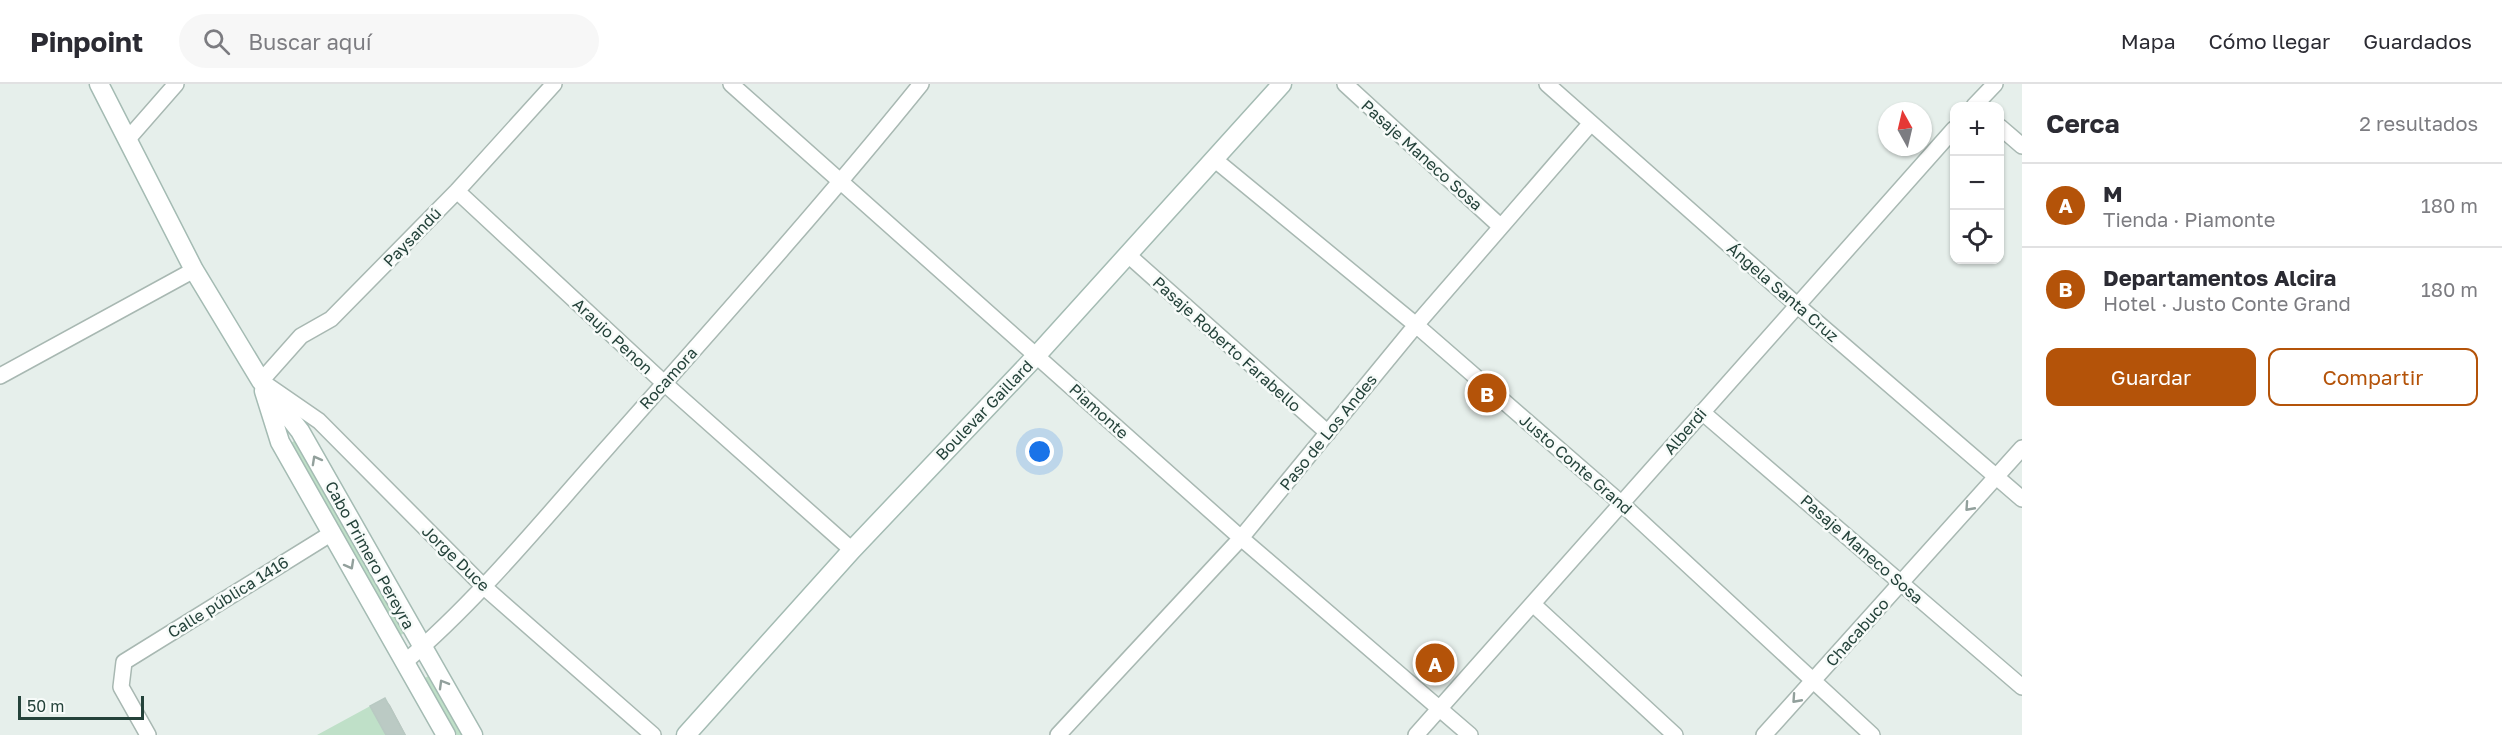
<!DOCTYPE html>
<html lang="es">
<meta charset="utf-8">
<style>
:root{--surface:#fff;--page:#f7f7f7;--text:#2b2b33;--muted:#7c7c81;--line:#e1e1e2;--accent:#b45309}
body{margin:0;font-family:"Golos Text",sans-serif;background:var(--page);color:var(--text)}
.controls{position:absolute;right:18px;top:18px;display:grid;overflow:hidden;border-radius:12px;box-shadow:0 2px 4px #0004}
.controls button{width:54px;height:54px;display:grid;place-items:center;padding:0;border:0;border-bottom:2px solid var(--line);background:var(--surface);color:var(--text);font:30px sans-serif}
.compass{position:absolute;left:1878px;top:18px;width:54px;height:54px;border-radius:50%;background:var(--surface);box-shadow:0 2px 4px #0004;rotate:352deg}
.scale{position:absolute;left:18px;bottom:15px;width:126px;box-sizing:border-box;padding-left:6px;border:3px solid #24423a;border-top:0;font-size:16px;line-height:21px;white-space:nowrap;color:#24423a;-webkit-text-stroke:4px #f7fbf9;paint-order:stroke}
.you{position:absolute;left:1040px;top:368px;width:21px;height:21px;margin:-15px;border:4px solid #fff;border-radius:50%;background:#1a73e8;box-shadow:0 0 0 9px #1a73e833}
.badge{display:grid;place-items:center;width:39px;height:39px;border-radius:50%;background:var(--accent);color:#fff;font-size:20px;font-weight:700}
.pin{position:absolute;translate:-50% -50%;border:3px solid #fff;box-shadow:0 2px 6px #0006}
.list{margin:0;padding:0;list-style:none}
h2{display:flex;justify-content:space-between;align-items:center;height:78px;margin:0;padding:0 24px;font-size:26px}
h2 small{font-size:20px;font-weight:400;color:var(--muted)}
.list li{display:grid;grid-template-columns:39px 1fr auto;gap:18px;align-items:center;box-sizing:border-box;height:84px;padding:0 24px;border-top:2px solid var(--line)}
.list b{display:block;font-size:22px;white-space:nowrap}
.list p{margin:0;font-size:20px;white-space:nowrap;color:var(--muted)}
.list em{font-size:20px;font-style:normal;color:var(--muted)}
.actions{display:flex;gap:12px;padding:18px 24px}
.actions a{flex:1;padding:14px 0;border:2px solid var(--accent);border-radius:12px;text-align:center;font-size:21px;color:var(--accent)}
.actions .main{background:var(--accent);color:#fff}
.icon{flex:none;width:33px;height:33px;fill:none;stroke:currentColor;stroke-width:2;stroke-linecap:round;stroke-linejoin:round}
.map{position:relative;flex:none;width:2022px;height:651px;overflow:hidden}
header{display:flex;align-items:center;gap:36px;box-sizing:border-box;height:84px;padding:0 30px;background:var(--surface);border-bottom:2px solid var(--line)}
header strong{font-size:28px}
nav{display:flex;gap:33px;margin-inline-start:auto;font-size:21px}
.search{width:420px;height:54px;background:var(--page);display:flex;align-items:center;gap:15px;box-sizing:border-box;padding:0 21px;border-radius:33px;color:var(--muted);font-size:22px}
main{display:flex}
aside{flex:1;background:var(--surface)}
.map>svg:first-child{display:block}
</style>
<header>
<strong>Pinpoint</strong>
<div class="search"><svg class="icon" aria-label="search" viewBox="0 0 24 24"><circle cx="10" cy="10" r="6"/><path d="M15 15l6 6"/></svg>Buscar aquí</div>
<nav><a>Mapa</a><a>Cómo llegar</a><a>Guardados</a></nav>
</header>
<main>
<div class="map">
<svg width="2022" height="651" viewBox="0 0 2022 651">
<rect width="100%" height="100%" fill="#e6efeb"/>
<path fill="#bfe0c8" d="M297,355l107,194 -6,4 -107,-194z
M432,590l34,61h-9l-32,-57z
M385,614l20,37h-88z"/>
<path fill="#0003" d="M385,616l5,5 16,30h-18z"/>
<path fill="#bbcac4" stroke="#b8c9c2" stroke-width="1.5" d="M385,614l20,37h-19l-16,-29z"/>
<g fill="none" stroke-linecap="round" stroke-linejoin="round">
<g stroke="#a8b8b2" stroke-width="18">
<path id="street" d="M554,0l-97,107 -126,128 -30,17 -40,45 58,40 164,165 170,149
M731,0l510,454 229,197
M1345,0l155,142
M1547,0l250,221 225,194
M1974,22l21,-22
M2000,43l22,19
M127,56l49,-56
M1214,75l202,166 206,179 250,231
M457,107l207,192 188,167
M1127,170l201,179
M0,292l194,-106
M1702,328l320,275
M1534,521l141,130
M405,578c74,-63 137,-141 202,-214 106,-120 213,-239 314,-364
M148,651l-27,-48 3,-25 208,-129
M1058,651l183,-197 175,-213 175,-202
M1416,651l538,-606
M1764,651l258,-287"/>
</g>
<g stroke="#a4bbb3" stroke-width="21">
<path id="secondary" d="M99,0l95,186 67,111 39,50 173,304
M264,307l16,51 166,293
M686,651l166,-185 185,-195 245,-271"/>
</g>
<use href="#street" stroke="#fff" stroke-width="15"/>
<use href="#secondary" stroke="#fff" stroke-width="18"/>
</g>
<defs><path id="oneway-chevron" d="M-2-3.5L2.5 0L-2 3.5" fill="none" stroke-width="1.6" stroke-linecap="round" stroke-linejoin="round" transform="scale(1.5)"/></defs>
<g stroke="#92a09c">
<use href="#oneway-chevron" transform="translate(316 376) rotate(-119)"/>
<use href="#oneway-chevron" transform="translate(1969 423) rotate(132)"/>
<use href="#oneway-chevron" transform="translate(350 481) rotate(61)"/>
<use href="#oneway-chevron" transform="translate(443 600) rotate(-120)"/>
<use href="#oneway-chevron" transform="translate(1796 615) rotate(132)"/>
</g>
<g text-anchor="middle" dominant-baseline="central" stroke-width="5" stroke-linejoin="round" paint-order="stroke">
<g font-size="16" fill="#24423a" stroke="#f7fbf9">
<text transform="translate(1422 71) rotate(42)">Pasaje Maneco Sosa</text>
<text transform="translate(412 153) rotate(-46)">Paysandú</text>
<text transform="translate(1783 208) rotate(41)">Ángela Santa Cruz</text>
<text transform="translate(613 252) rotate(43)">Araujo Penon</text>
<text transform="translate(1227 260) rotate(42)">Pasaje Roberto Farabello</text>
<text transform="translate(668 294) rotate(-48)">Rocamora</text>
<text transform="translate(984 326) rotate(-46)">Boulevar Gaillard</text>
<text transform="translate(1099 327) rotate(42)">Piamonte</text>
<text transform="translate(1685 347) rotate(-49)">Alberdi</text>
<text transform="translate(1328 348) rotate(-51)">Paso de Los Andes</text>
<text transform="translate(1576 380) rotate(41)">Justo Conte Grand</text>
<text transform="translate(1862 465) rotate(41)">Pasaje Maneco Sosa</text>
<text transform="translate(370 471) rotate(61)">Cabo Primero Pereyra</text>
<text transform="translate(456 474) rotate(44)">Jorge Duce</text>
<text transform="translate(228 513) rotate(-32)">Calle pública 1416</text>
<text transform="translate(1857 548) rotate(-48)">Chacabuco</text>
</g>
</g>
</svg>
<div class="controls">
<button>+</button>
<button>−</button>
<button><svg class="icon" aria-label="locate" viewBox="0 0 24 24"><circle cx="12" cy="12" r="6"/><path d="M12 2v4M12 18v4M2 12h4M18 12h4"/></svg></button>
</div>
<svg class="compass" viewBox="-18 -18 36 36"><path d="M0-13l5 13h-10z" fill="#e53935"/><path d="M0 13l5-13h-10z" fill="#7c7c81"/></svg>
<div class="scale">50 m</div>
<div class="you"></div>
<div class="pin badge" style="left:1435px;top:579px">A</div>
<div class="pin badge" style="left:1487px;top:309px">B</div>
</div>
<aside>
<h2>Cerca<small>2 resultados</small></h2>
<ul class="list">
<li><span class="badge">A</span><div><b>M</b><p>Tienda · Piamonte</p></div><em>180 m</em></li>
<li><span class="badge">B</span><div><b>Departamentos Alcira</b><p>Hotel · Justo Conte Grand</p></div><em>180 m</em></li>
</ul>
<div class="actions"><a class="main">Guardar</a><a>Compartir</a></div>
</aside>
</main>
